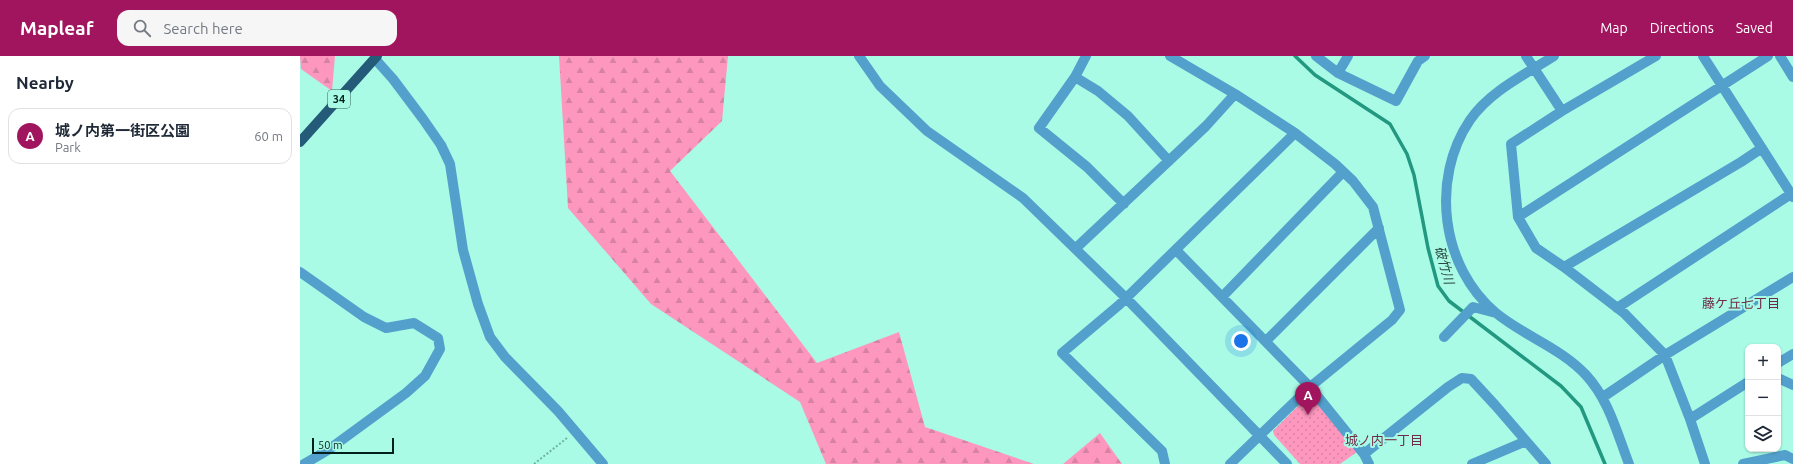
<!DOCTYPE html>
<meta charset="utf-8">
<style>
:root{--surface:#fff;--page:#f6f6f7;--text:#1f2937;--muted:#747a83;--line:#e0e1e3;--accent:#a1155e}
body{margin:0;font-family:Ubuntu,"Noto Sans JP",sans-serif;background:var(--page);color:var(--text)}
.controls{position:absolute;right:12px;bottom:12px;display:grid;overflow:hidden;border-radius:8px;box-shadow:0 1px 3px #0004}
.controls button{width:36px;height:36px;display:grid;place-items:center;padding:0;border:0;border-bottom:1px solid var(--line);background:var(--surface);color:var(--text);font:20px sans-serif}
.scale{position:absolute;left:12px;bottom:10px;width:82px;box-sizing:border-box;padding-left:4px;border:2px solid #002019;border-top:0;font-size:11px;line-height:14px;white-space:nowrap;color:#002019;-webkit-text-stroke:3px #a9fbe5;paint-order:stroke}
.you{position:absolute;left:941px;top:285px;width:14px;height:14px;margin:-10px;border:3px solid #fff;border-radius:50%;background:#1a73e8;box-shadow:0 0 0 6px #1a73e833}
.badge{display:grid;place-items:center;width:26px;height:26px;border-radius:50%;background:var(--accent);color:#fff;font-size:13px;font-weight:700}
.pin{position:absolute;translate:-50% -33px;filter:drop-shadow(0 1px 2px #0008)}
.pin::after{content:'';position:absolute;top:21px;width:14px;height:12px;background:inherit;clip-path:polygon(0 0,100% 0,50% 100%)}
.list{margin:0;padding:0;list-style:none}
h2{display:flex;justify-content:space-between;align-items:center;height:52px;margin:0;padding:0 16px;font-size:17px}
h2 small{font-size:13px;font-weight:400;color:var(--muted)}
.list li{display:grid;grid-template-columns:26px 1fr auto;gap:12px;align-items:center;box-sizing:border-box;height:56px;margin:0 8px 8px;padding:0 8px;border:1px solid var(--line);border-radius:12px}
.list b{display:block;font-size:15px;white-space:nowrap}
.list p{margin:0;font-size:13px;white-space:nowrap;color:var(--muted)}
.list em{font-size:13px;font-style:normal;color:var(--muted)}
.icon{flex:none;width:22px;height:22px;fill:none;stroke:currentColor;stroke-width:2;stroke-linecap:round;stroke-linejoin:round}
.map{position:relative;flex:none;width:1493px;height:408px;overflow:hidden}
header{display:flex;align-items:center;gap:24px;box-sizing:border-box;height:56px;padding:0 20px;background:var(--accent);color:#fff}
header strong{font-size:19px}
nav{display:flex;gap:22px;margin-inline-start:auto;font-size:14px}
.search{width:280px;height:36px;background:var(--page);display:flex;align-items:center;gap:10px;box-sizing:border-box;padding:0 14px;border-radius:12px;color:var(--muted);font-size:15px}
main{display:flex}
aside{flex:1;background:var(--surface)}
.map>svg:first-child{display:block}
</style>
<header>
<strong>Mapleaf</strong>
<div class="search"><svg class="icon" aria-label="search" viewBox="0 0 24 24"><circle cx="10" cy="10" r="6"/><path d="M15 15l6 6"/></svg>Search here</div>
<nav><a>Map</a><a>Directions</a><a>Saved</a></nav>
</header>
<main>
<aside>
<h2>Nearby<small></small></h2>
<ul class="list">
<li><span class="badge">A</span><div><b>城ノ内第一街区公園</b><p>Park</p></div><em>60 m</em></li>
</ul>
</aside>
<div class="map">
<svg width="1493" height="408" viewBox="0 0 1493 408">
<defs>
<pattern id="forest-firs" width="22" height="20" patternUnits="userSpaceOnUse"><rect width="22" height="20" fill="#fd97be"/><path d="M5 1l3.5 6h-7zM16 11l3.5 6h-7z" fill="#d782a3"/></pattern>
<pattern id="park-dots" width="8" height="8" patternUnits="userSpaceOnUse"><rect width="8" height="8" fill="#fd97be"/><path d="M2 2h.1M6 6h.1" fill="none" stroke="#d782a3" stroke-width="1.8" stroke-linecap="round"/></pattern>
</defs>
<rect width="100%" height="100%" fill="#a9fbe5"/>
<path fill="url(#forest-firs)" d="M0,0h35l-3,35 -31,-22z
M259,0h169l-6,65 -52,50 147,192 82,-31 26,95 109,37h-208l-26,-62 -149,-98 -83,-96z
M800,377l22,31h-59z"/>
<path fill="url(#park-dots)" d="M1006,342h7l44,54 -17,12h-40l-26,-29 -1,-4z"/>
<g fill="none" stroke-linecap="round" stroke-linejoin="round">
<path stroke="#239881" stroke-width="3.5" d="M995,0l20,19 75,49 17,30 7,21 14,73 10,38 11,15 112,85 20,21 24,57"/>
<path stroke="#70b2a1" stroke-width="2" stroke-dasharray="2 2" stroke-linecap="butt" d="M234,408l33,-26"/>
<path stroke="#53a0cc" stroke-width="10" d="M559,0l21,30 47,45 96,67 103,100 161,166
M786,0l-11,21 -36,51 48,39 37,37
M870,0l65,38 60,39 40,31 18,17 20,26 27,103 -8,10 -82,67 -80,77
M1016,0l22,17 58,28 22,-40 7,-5
M1226,0l36,55
M1254,0c-28,18 -64,35 -84,64 -40,59 -29,147 26,193 28,23 65,35 90,62 23,25 31,58 43,89
M1356,0l-94,55 -51,33 7,73 18,31 28,19 60,46 41,42 25,64 15,45
M1403,0l90,141
M1480,0l13,21
M75,3l18,20 30,40 18,26 9,19 13,86 15,54 12,33 15,20 53,54 45,53
M1038,17l10,-17
M775,21l23,14 30,25 41,45
M1218,161l250,-161
M776,192l130,-122 29,-32
M876,194l134,137 54,67 5,10
M1264,211l177,-105 21,-14
M0,216l64,45 22,11 28,-5 24,15 2,11 -15,27 -19,17 -78,57 -24,14
M922,241l121,-125
M1317,252l174,-114
M1144,281l29,-30 23,6
M966,285l113,-113
M1478,307l15,-9
M1478,322l15,7
M1303,341l62,-42 128,-78
M1390,363l58,-37
M1064,398l84,-67 14,-9 9,1 24,26 51,59
M865,408l-3,-13 -100,-98 57,-48 176,-172
M1172,408l54,-23
M1443,408l42,-9 8,4"/>
<path stroke="#245b79" stroke-width="10" d="M0,86l77,-86"/>
</g>
<g text-anchor="middle" dominant-baseline="central" stroke-width="4" stroke-linejoin="round" paint-order="stroke">
<rect fill="#a9fbe5" stroke="#336256" stroke-width="1" x="28" y="34" width="22" height="18" rx="3"/>
<g font-size="11" font-weight="bold" fill="#002019">
<text x="39" y="43">34</text>
</g>
<g font-size="13" font-style="italic" fill="#2a4840" stroke="#a9fbe5">
<text transform="translate(1145 209) rotate(75)">破竹川</text>
</g>
<g font-size="13" fill="#6f2c48" stroke="#a9fbe5">
<text x="1441" y="247">藤ケ丘七丁目</text>
<text x="1084" y="384">城ノ内一丁目</text>
</g>
</g>
</svg>
<div class="controls">
<button>+</button>
<button>−</button>
<button><svg class="icon" aria-label="layers" viewBox="0 0 24 24"><path d="M12 4l9 5-9 5-9-5zM3 14l9 5 9-5"/></svg></button>
</div>
<div class="scale">50 m</div>
<div class="you"></div>
<div class="pin badge" style="left:1008px;top:359px">A</div>
</div>
</main>
